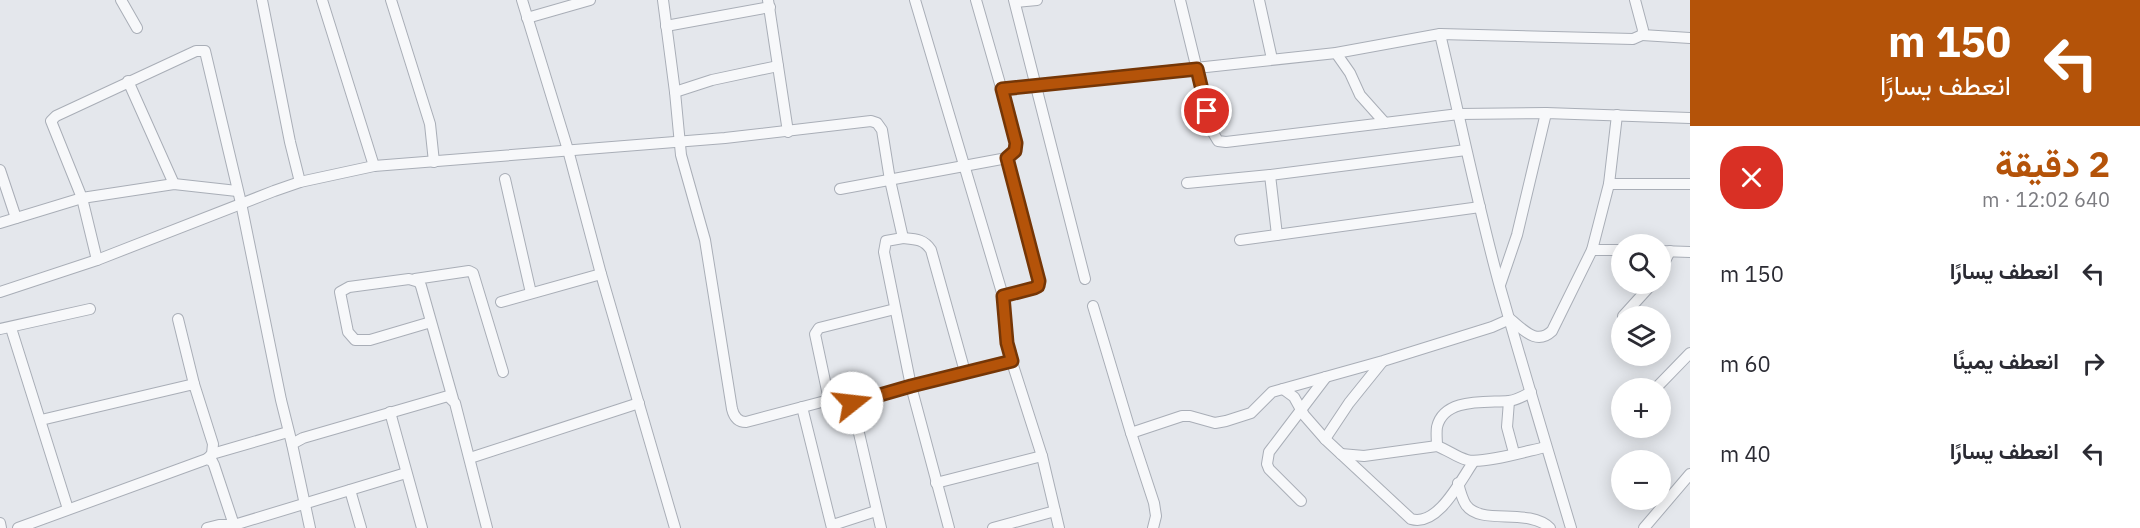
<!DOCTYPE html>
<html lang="ar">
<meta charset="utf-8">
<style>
body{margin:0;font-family:"IBM Plex Sans",Vazirmatn,sans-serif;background:#f2f2f3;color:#2b2b33;direction:rtl;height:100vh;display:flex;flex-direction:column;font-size:22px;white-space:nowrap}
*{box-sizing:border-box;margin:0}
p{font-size:20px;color:#7c7c81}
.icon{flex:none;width:33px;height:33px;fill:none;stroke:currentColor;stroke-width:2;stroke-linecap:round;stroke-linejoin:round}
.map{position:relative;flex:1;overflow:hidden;direction:ltr}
.sheet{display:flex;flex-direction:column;background:#fff;width:450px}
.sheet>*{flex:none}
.guide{background:#b45309;color:#fff;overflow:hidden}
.buttons{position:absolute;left:1611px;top:234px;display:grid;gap:12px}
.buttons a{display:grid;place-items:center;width:60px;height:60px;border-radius:50%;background:#fff;box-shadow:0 3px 15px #0003;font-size:30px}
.pin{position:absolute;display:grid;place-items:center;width:51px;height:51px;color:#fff;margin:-26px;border:3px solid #fff;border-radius:50%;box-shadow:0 2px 6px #0007}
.me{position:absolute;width:66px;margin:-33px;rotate:74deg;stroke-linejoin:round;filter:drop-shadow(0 0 4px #0008)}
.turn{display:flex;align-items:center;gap:21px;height:126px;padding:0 30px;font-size:27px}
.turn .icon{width:78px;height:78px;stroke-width:2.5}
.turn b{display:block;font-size:42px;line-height:51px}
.round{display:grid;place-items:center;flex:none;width:63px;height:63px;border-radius:24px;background:#f2f2f3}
.summary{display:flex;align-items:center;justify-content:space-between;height:102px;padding:0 30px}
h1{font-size:36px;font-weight:700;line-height:45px;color:#b45309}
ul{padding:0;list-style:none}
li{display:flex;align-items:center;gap:18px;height:90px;padding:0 30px}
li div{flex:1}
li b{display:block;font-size:22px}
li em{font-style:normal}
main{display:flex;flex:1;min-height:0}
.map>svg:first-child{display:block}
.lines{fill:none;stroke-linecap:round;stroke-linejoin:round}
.minor-casing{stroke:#a9aeb7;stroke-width:12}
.minor{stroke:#f7f8fa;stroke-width:10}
.route-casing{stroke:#753606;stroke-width:15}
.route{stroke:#b45309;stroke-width:10}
</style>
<main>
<section class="sheet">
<div class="guide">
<div class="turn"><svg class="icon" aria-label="left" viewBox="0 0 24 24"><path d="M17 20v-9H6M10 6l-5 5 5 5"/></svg><div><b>150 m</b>انعطف يسارًا</div></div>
</div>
<div class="summary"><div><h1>2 دقيقة</h1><p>640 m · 12:02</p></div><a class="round" style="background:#d93025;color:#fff"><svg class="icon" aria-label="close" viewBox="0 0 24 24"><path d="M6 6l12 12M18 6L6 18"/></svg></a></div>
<ul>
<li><svg class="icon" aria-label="left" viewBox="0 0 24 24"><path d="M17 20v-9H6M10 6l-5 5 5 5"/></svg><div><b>انعطف يسارًا</b></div><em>150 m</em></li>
<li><svg class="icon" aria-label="right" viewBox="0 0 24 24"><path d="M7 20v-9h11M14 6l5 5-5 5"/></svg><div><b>انعطف يمينًا</b></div><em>60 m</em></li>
<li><svg class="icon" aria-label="left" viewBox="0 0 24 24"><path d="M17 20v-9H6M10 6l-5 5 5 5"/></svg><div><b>انعطف يسارًا</b></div><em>40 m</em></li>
</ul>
</section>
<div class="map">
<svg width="1690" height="528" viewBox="0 0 1690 528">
<rect width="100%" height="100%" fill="#e4e7ec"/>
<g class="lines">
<g class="minor-casing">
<g id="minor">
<path d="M 121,0 L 137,28"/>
<path d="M 262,0 L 290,142 L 300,182"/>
<path d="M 322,0 L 374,166"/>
<path d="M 391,0 L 430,124 L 434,162"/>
<path d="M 522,0 L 568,150 L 601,274 L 675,528"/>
<path d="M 663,0 L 675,92 L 681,155 L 705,240 L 732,409 C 734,417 738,422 746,422 L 829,400 L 852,403 L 911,386 L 1012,361"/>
<path d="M 768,0 L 788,132"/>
<path d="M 915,0 L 1003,296 L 1009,353 L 1042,456 L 1059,528"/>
<path d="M 1014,0 L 1085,279"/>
<path d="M 1180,0 L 1212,131 L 1218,141 L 1226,142 L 1459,114 L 1546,113 L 1690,118"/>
<path d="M 1259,0 L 1272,59"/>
<path d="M 1015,2 L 1037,0"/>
<path d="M 527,18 L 590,0"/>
<path d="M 666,26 L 770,7"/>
<path d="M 1440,34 C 1460,118 1477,203 1500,287 C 1523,368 1547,448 1571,528"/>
<path d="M 1642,35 L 1690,38"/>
<path d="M 1336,53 L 1350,73 L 1360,95 L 1385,123"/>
<path d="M 128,81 L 174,184"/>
<path d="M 1001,89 L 1336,53 L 1440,34 L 1633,39 L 1642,35 L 1643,30 L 1635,0"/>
<path d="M 675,92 L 712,80 L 778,66"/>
<path d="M 0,170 L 16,218"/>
<path d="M 1270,175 L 1277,235"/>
<path d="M 505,179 L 531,293"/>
<path d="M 1187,183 L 1270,175 L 1466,150"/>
<path d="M 1609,184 L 1690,184"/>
<path d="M 840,189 L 1007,158 C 1016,153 1017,146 1015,136 L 976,0"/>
<path d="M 0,223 L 82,198 L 174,184 L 237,191"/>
<path d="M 903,238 C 915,239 924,239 931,250 L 965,372"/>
<path d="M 1240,240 L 1480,207"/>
<path d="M 1592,250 L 1622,250"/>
<path d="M 1660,251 L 1690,252"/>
<path d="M 97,260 L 82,198 L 51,121 L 56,116 L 196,51 L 205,51 L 241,203 L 281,400 L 292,444"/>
<path d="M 1660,271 L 1670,251"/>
<path d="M 415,279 L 469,271 L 473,273 L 503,372"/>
<path d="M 1500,285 L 1517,235 L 1546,113"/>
<path d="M 0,292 L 97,260 L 274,191 L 300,182 L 374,166 L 725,138 L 871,121 L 877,123 L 882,130 L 890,180 L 903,238 L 886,241 L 884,252 L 911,386 L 949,528"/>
<path d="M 1003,296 L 1036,287 L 1039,281 L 1007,158"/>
<path d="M 501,302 L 601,274"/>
<path d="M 1093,306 L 1131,433 L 1154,503 L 1156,516 L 1153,528"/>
<path d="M 1623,316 L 1652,284"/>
<path d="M 178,319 L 194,384"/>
<path d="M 431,322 L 370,340 L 355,340 L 348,332 L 340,292 L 349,287 L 409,279 L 419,282 L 421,286 L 453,399"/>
<path d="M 11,328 L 68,509"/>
<path d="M 0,329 L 90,309"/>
<path d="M 1656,388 L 1690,353"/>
<path d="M 1283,389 L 1294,397 L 1304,415 L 1325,439 L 1411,519 C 1438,527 1460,481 1474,461"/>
<path d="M 829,400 L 815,334 L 819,328 L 895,309"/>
<path d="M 1509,401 L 1507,427 L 1514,453"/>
<path d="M 852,403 L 881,528"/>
<path d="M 802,407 L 832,528 L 836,524 L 876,511"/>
<path d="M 390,412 L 422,528"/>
<path d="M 41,420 L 194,384 L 213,444 L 212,454 L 207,459"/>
<path d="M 1131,433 L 1182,416 L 1190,416 L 1215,423 L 1226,421 L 1251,413 L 1272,392 L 1383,361 L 1492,327 L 1510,319 C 1523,329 1536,346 1552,331 L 1592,250 L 1609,184 L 1617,115"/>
<path d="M 1325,439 L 1349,403 L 1382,362"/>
<path d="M 1437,446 C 1437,440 1436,433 1437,427 C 1444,397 1487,403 1509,401 C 1517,400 1524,396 1531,392"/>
<path d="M 212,454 L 288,432"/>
<path d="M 1341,454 L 1364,456 L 1437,446 C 1448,450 1456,457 1467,460 C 1483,464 1527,451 1546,447"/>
<path d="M 470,458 L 639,403"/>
<path d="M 936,483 L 1042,456"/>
<path d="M 1458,483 C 1460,491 1462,499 1466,505 C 1481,526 1528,507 1550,528"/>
<path d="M 350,490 L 361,528"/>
<path d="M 1301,501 L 1269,469 L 1267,464 L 1269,452 L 1326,377"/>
<path d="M 0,523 L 1,528"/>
<path d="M 18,528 L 207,459 L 212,461 L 214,465 L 235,528"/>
<path d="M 207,528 L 219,525 L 234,525 L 406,473"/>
<path d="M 310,528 L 292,444 L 303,438 L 448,396 L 455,403 L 487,528"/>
<path d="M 993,528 L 1055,511"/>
<path d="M 1644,528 L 1690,474"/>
</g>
</g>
<use href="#minor" class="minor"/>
</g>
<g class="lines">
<g class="route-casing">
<path id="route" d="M 852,403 L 911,386 L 1012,361 L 1007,343 L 1003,296 L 1034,288 L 1038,286 L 1039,281 L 1007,158 L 1015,151 L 1016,143 L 1002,89 L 1197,69 L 1207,111"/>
</g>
<use href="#route" class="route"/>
</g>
</svg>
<div class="buttons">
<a><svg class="icon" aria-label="search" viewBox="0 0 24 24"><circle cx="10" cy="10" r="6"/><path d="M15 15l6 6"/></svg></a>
<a><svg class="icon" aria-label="layers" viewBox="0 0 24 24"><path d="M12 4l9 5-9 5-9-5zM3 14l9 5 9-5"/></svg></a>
<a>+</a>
<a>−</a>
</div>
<div class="pin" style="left:1207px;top:111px;background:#d93025"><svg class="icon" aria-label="arrive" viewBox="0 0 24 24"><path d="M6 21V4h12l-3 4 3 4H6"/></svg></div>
<svg class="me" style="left:852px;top:403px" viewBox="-20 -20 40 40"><circle r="19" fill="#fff"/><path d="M0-13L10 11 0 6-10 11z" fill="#b45309"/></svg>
</div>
</main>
